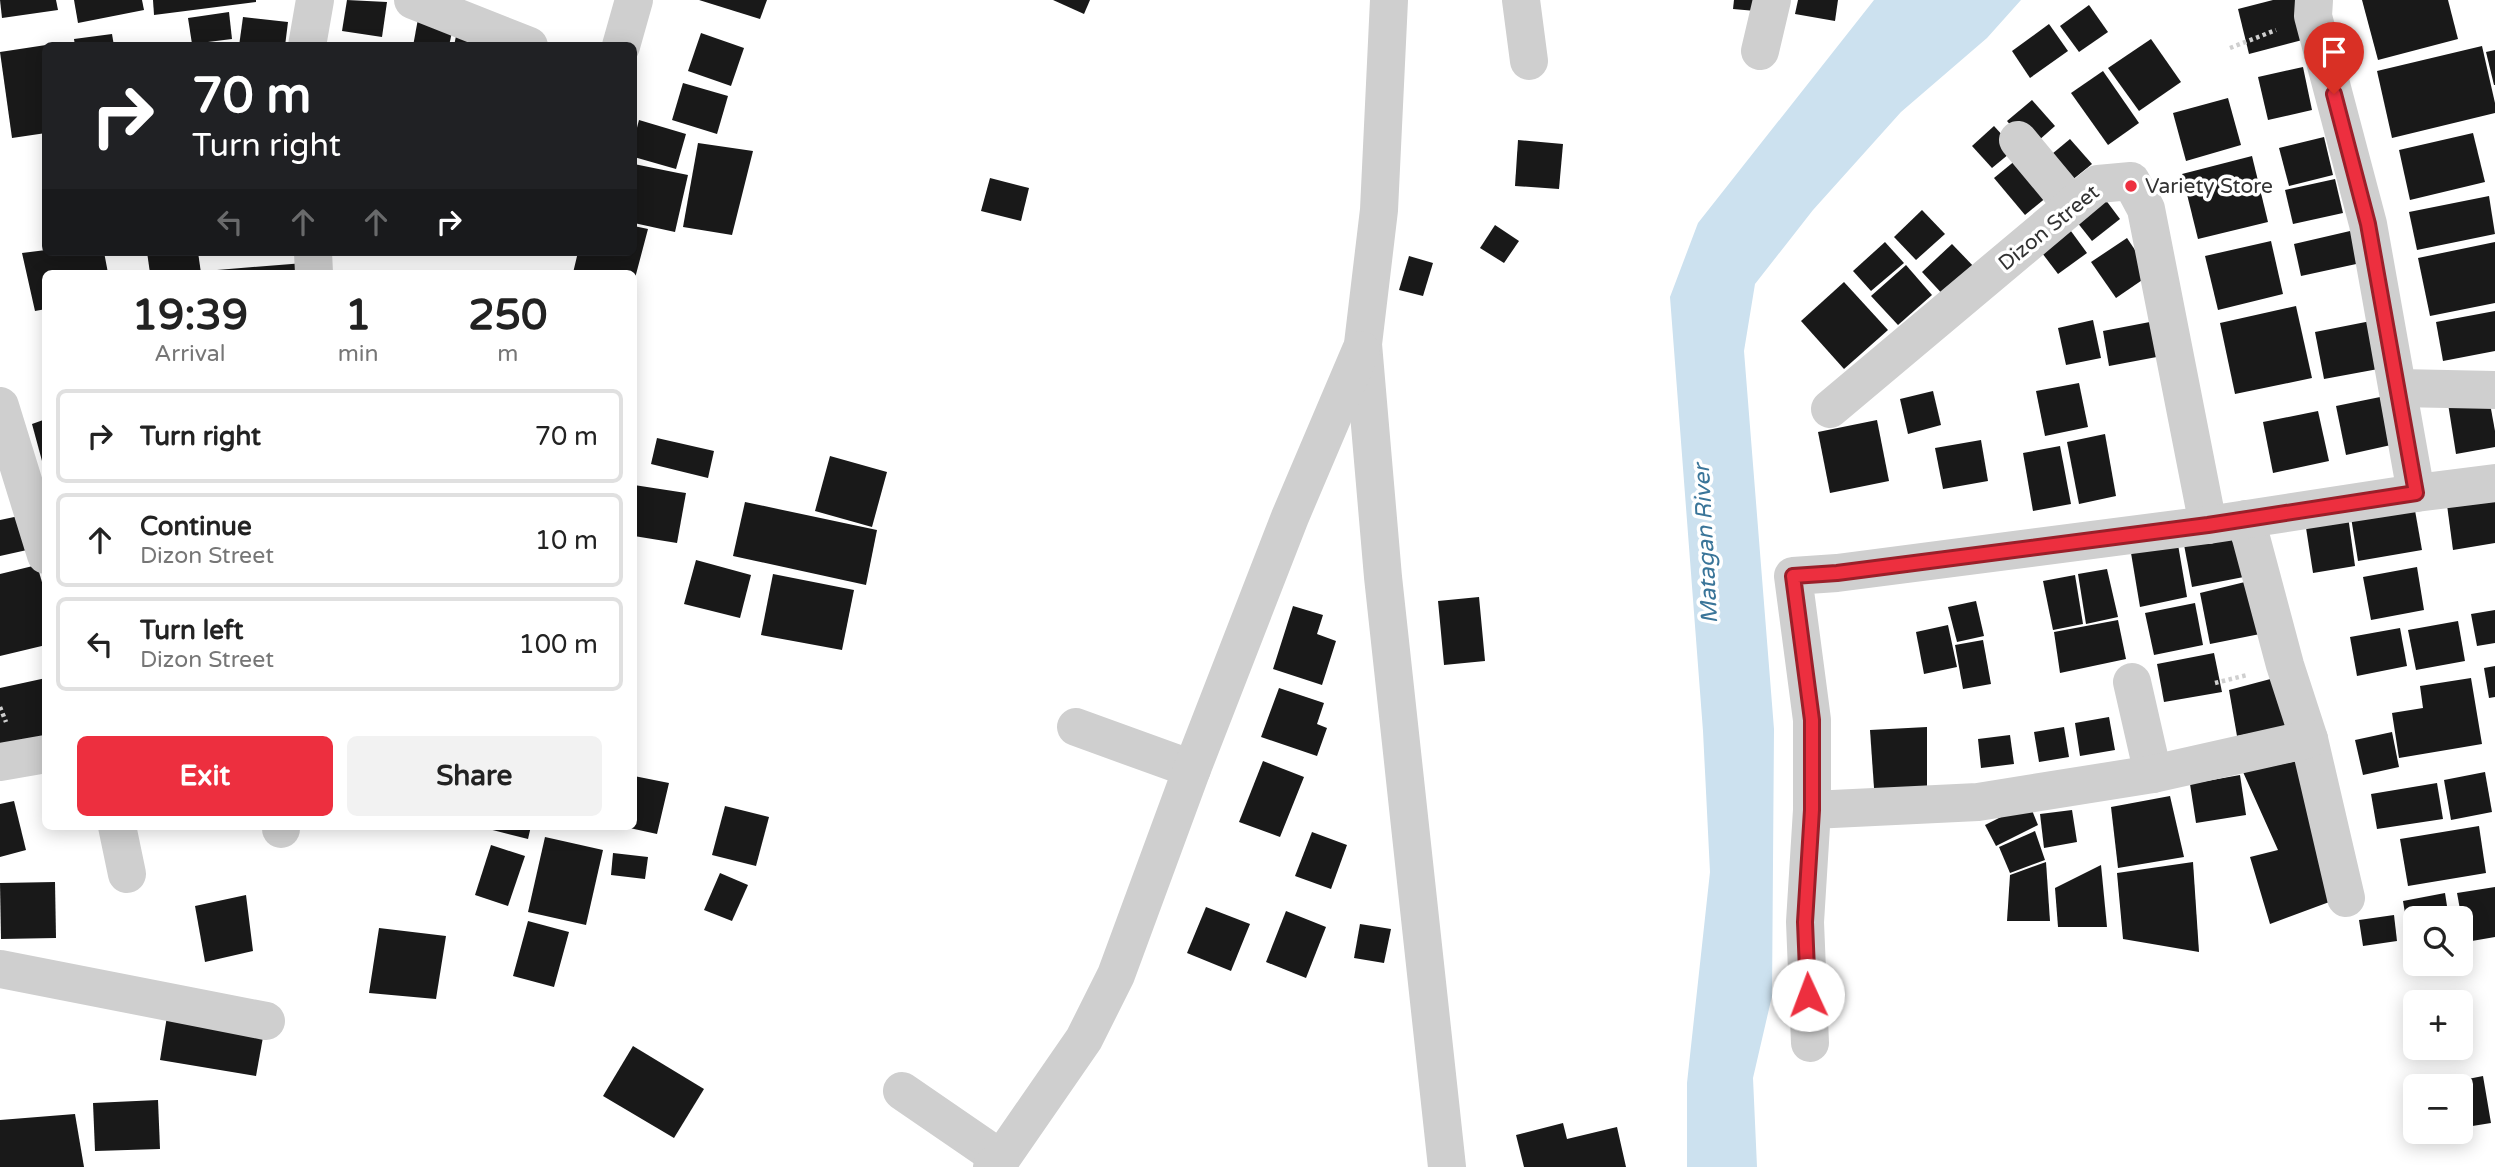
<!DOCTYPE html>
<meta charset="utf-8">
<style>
body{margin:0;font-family:"Varela Round",sans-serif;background:#f2f2f2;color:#222;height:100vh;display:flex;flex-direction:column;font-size:26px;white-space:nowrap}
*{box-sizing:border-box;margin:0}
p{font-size:23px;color:#767676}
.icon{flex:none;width:38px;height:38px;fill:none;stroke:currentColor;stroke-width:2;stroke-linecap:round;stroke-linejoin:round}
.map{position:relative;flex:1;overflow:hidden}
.sheet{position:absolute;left:42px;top:270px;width:595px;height:560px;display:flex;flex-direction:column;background:#fff;border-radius:10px;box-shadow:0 4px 18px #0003}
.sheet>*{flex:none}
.hud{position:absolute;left:42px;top:42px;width:595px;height:214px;border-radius:10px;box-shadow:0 4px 18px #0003;background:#202124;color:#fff;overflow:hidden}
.tools{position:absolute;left:2403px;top:906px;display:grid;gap:14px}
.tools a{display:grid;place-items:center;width:70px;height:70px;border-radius:10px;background:#fff;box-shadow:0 4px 18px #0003;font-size:35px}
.pin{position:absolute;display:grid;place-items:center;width:60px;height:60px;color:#fff;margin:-72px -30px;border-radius:50% 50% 50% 0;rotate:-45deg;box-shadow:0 0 7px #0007}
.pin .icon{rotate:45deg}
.me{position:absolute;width:77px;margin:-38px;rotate:358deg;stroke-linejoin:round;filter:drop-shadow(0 0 5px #0008)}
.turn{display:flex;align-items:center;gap:24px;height:147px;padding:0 35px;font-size:32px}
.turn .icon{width:91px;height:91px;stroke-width:2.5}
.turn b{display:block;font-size:49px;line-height:60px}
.lanes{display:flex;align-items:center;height:66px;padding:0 35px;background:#0003;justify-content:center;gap:35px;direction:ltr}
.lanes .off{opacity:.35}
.eta{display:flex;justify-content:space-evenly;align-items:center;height:119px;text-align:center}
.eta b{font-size:42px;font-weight:800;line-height:49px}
.cta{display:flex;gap:14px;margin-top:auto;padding:14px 35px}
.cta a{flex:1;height:80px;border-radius:10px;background:#ed2f3f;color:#fff;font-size:28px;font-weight:800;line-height:80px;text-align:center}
.cta a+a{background:#f2f2f2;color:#222}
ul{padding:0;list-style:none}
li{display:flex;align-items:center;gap:21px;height:94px;margin:0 14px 10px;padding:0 21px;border:4px solid #e0e0e0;border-radius:10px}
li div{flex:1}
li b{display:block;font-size:26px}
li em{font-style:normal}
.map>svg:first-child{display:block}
.water{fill:#cce1ef}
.building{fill:#191919}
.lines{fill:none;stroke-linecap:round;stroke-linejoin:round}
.path{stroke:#cfcfcf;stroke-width:4.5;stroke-dasharray:3.5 3.5;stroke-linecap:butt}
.minor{stroke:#cfcfcf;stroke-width:38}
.route-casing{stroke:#9a1f29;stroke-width:18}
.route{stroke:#ed2f3f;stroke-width:12}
.poi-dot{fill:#ed2f3f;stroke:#fff;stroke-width:2.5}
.labels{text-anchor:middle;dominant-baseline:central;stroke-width:7;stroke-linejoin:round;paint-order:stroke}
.poi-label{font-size:21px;fill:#323232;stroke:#fff;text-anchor:start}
.street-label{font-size:21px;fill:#323232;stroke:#fff}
.water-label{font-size:23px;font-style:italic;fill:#3a7599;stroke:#fff}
</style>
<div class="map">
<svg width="2495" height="1167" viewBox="0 0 2495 1167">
<rect width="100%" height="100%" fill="#fff"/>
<path class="water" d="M 1874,0 L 2021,0 L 1987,38 L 1901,112 L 1813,210 L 1755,284 L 1744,351 L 1774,729 L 1772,996 L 1753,1078 L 1757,1167 L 1687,1167 L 1687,1083 L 1710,872 L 1703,731 L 1670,297 L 1698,223 Z"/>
<g class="building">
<path d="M 0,0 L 56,0 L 58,10 L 2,18 Z"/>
<path d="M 74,0 L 142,0 L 144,10 L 78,23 Z"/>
<path d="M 153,0 L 256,0 L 256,2 L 154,15 Z"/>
<path d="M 347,0 L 387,2 L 382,37 L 342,31 Z"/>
<path d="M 699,0 L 767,0 L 760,19 Z"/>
<path d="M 1053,0 L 1090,0 L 1084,14 Z"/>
<path d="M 1734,0 L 1769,0 L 1767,12 L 1733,9 Z"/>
<path d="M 1798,0 L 1838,0 L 1835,21 L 1795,14 Z"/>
<path d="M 2273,0 L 2301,0 L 2310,38 L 2249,54 L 2238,9 Z"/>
<path d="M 2362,0 L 2448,0 L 2458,39 L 2378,60 Z"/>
<path d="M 2089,5 L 2108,32 L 2079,52 L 2060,26 Z"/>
<path d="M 229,12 L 232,39 L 192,44 L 188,18 Z"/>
<path d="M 243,17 L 288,22 L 285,46 L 239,46 Z"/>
<path d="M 418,19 L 453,27 L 449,46 L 413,46 Z"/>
<path d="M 2049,24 L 2068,51 L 2030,78 L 2012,51 Z"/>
<path d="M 457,31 L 492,46 L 454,46 Z"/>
<path d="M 701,33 L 744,48 L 731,86 L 688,71 Z"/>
<path d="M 112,34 L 114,46 L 75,46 L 74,39 Z"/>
<path d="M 2151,39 L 2181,82 L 2139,111 L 2108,68 Z"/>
<path d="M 46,45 L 46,133 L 12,138 L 0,52 Z"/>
<path d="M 2482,46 L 2495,103 L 2495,113 L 2392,138 L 2377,71 Z"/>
<path d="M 2495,50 L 2495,85 L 2494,85 L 2486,52 Z"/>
<path d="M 2303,67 L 2312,110 L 2268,120 L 2258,77 Z"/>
<path d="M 2103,71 L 2139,123 L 2108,145 L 2071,93 Z"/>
<path d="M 683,83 L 728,96 L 717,134 L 672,120 Z"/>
<path d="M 2228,98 L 2241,145 L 2186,161 L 2173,113 Z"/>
<path d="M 2032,100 L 2055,126 L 2030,148 L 2007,121 Z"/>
<path d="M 639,120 L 686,134 L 676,169 L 634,157 L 634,139 Z"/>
<path d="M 1994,126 L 2015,149 L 1992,168 L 1972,146 Z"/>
<path d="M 2473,133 L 2485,182 L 2410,200 L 2399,150 Z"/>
<path d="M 2324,137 L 2333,175 L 2289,186 L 2279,148 Z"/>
<path d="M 2070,139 L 2092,164 L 2061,189 L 2040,164 Z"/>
<path d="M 1518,140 L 1563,144 L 1559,189 L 1515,186 Z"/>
<path d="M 698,143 L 753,151 L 732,235 L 683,227 Z"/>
<path d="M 2022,155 L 2053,192 L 2025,215 L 1994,178 Z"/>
<path d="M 2252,156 L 2268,222 L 2198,239 L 2182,174 Z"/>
<path d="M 634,164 L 688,175 L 675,232 L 634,223 Z"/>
<path d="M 990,178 L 1029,188 L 1021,221 L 981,211 Z"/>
<path d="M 2335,179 L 2343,213 L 2293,224 L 2285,190 Z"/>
<path d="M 2102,195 L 2120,219 L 2092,241 L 2073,217 Z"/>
<path d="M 2489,196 L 2495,234 L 2417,250 L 2409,212 Z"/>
<path d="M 1922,210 L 1945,234 L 1916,260 L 1894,237 Z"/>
<path d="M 1495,225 L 1519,241 L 1504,263 L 1480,248 Z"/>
<path d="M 634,226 L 648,229 L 634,282 L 634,273 L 573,273 L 578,252 L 634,252 Z"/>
<path d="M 2068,227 L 2087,253 L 2058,274 L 2039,249 Z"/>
<path d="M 2363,228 L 2370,261 L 2301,276 L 2294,244 Z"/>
<path d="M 2127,238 L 2151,274 L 2116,298 L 2091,262 Z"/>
<path d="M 2271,241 L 2283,294 L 2218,310 L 2205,256 Z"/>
<path d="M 1885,242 L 1904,263 L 1871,291 L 1853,271 Z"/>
<path d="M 2495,242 L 2495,303 L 2430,316 L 2418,258 Z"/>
<path d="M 1952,244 L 1977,270 L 1947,299 L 1922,272 Z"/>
<path d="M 46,250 L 46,252 L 104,252 L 108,273 L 46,273 L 46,309 L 35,311 L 22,253 Z"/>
<path d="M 147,252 L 198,252 L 201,273 L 150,273 Z"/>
<path d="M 1409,256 L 1433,263 L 1423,296 L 1399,290 Z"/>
<path d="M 304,263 L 304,273 L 218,273 L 217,270 Z"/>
<path d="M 1906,265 L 1932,295 L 1898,325 L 1871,296 Z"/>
<path d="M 1844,282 L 1888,330 L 1844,369 L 1801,321 Z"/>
<path d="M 2296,306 L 2312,378 L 2235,394 L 2220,323 Z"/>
<path d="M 2495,311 L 2495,351 L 2443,361 L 2436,322 Z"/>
<path d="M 2381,319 L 2389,367 L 2324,379 L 2315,332 Z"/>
<path d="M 2093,320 L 2101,358 L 2066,365 L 2058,328 Z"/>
<path d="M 2155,321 L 2162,356 L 2109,366 L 2103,331 Z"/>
<path d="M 2079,383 L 2088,427 L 2045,436 L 2036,391 Z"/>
<path d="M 1933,391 L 1941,425 L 1908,434 L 1900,399 Z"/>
<path d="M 2446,391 L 2489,398 L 2495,431 L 2495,447 L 2456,454 Z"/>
<path d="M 2390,395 L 2400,443 L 2346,455 L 2336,406 Z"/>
<path d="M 2318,411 L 2329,461 L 2273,473 L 2263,422 Z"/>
<path d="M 46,419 L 46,472 L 45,472 L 32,424 Z"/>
<path d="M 1877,420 L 1889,481 L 1830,493 L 1818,432 Z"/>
<path d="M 2105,434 L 2116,496 L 2079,504 L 2067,442 Z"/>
<path d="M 657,438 L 714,451 L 708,478 L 651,464 Z"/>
<path d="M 1981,440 L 1988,481 L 1943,489 L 1935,448 Z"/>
<path d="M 2060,446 L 2071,504 L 2033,511 L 2023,453 Z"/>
<path d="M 830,456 L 887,472 L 872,527 L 815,511 Z"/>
<path d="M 634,485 L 686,493 L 677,543 L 634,536 Z"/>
<path d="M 2495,497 L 2495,543 L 2453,550 L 2447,505 Z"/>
<path d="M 2413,499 L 2422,550 L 2358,561 L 2350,511 Z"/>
<path d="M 745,502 L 877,530 L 866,585 L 733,556 Z"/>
<path d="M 2347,509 L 2355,566 L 2313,573 L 2304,515 Z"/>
<path d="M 19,516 L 27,550 L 0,556 L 0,520 Z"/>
<path d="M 2176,533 L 2187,597 L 2140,607 L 2129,541 Z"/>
<path d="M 2182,534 L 2229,534 L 2249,576 L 2192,587 Z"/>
<path d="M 696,560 L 751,575 L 740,618 L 684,604 Z"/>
<path d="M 37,565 L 46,596 L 46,645 L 0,656 L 0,574 Z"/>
<path d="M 2417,567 L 2424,610 L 2371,620 L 2363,577 Z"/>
<path d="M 2107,569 L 2118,617 L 2086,624 L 2078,574 Z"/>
<path d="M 773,574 L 854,590 L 842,650 L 761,635 Z"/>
<path d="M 2075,575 L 2083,624 L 2053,630 L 2043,581 Z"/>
<path d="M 2253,580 L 2265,633 L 2210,644 L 2200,593 Z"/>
<path d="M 1479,597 L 1485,661 L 1444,665 L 1438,601 Z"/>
<path d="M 1976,601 L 1984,636 L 1957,642 L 1948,607 Z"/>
<path d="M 2195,603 L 2203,645 L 2154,655 L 2145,613 Z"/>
<path d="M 1293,606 L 1323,615 L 1317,634 L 1336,641 L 1322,685 L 1273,669 Z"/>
<path d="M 2495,610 L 2495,643 L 2477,646 L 2471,614 Z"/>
<path d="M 2118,620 L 2126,659 L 2060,673 L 2054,632 Z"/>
<path d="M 2458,621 L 2465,661 L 2416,670 L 2408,630 Z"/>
<path d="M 1948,625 L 1957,667 L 1924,674 L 1916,632 Z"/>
<path d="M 2400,628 L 2407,666 L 2357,676 L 2350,637 Z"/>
<path d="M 1983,640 L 1991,684 L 1963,689 L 1955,645 Z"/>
<path d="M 2214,653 L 2222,692 L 2164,702 L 2157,664 Z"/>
<path d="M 2495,666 L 2495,697 L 2489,698 L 2484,668 Z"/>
<path d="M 2278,677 L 2296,725 L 2237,736 L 2229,690 Z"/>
<path d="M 46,678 L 46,737 L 0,747 L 0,688 Z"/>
<path d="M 2471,678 L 2482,744 L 2399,758 L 2392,713 L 2423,708 L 2420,686 Z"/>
<path d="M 1279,688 L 1324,703 L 1317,724 L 1327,728 L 1317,756 L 1261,737 Z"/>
<path d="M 2109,717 L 2115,750 L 2080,756 L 2075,723 Z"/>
<path d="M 1927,727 L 1927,790 L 1874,788 L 1870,730 Z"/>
<path d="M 2064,727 L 2069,757 L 2039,762 L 2034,732 Z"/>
<path d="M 2392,732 L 2399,767 L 2363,775 L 2355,740 Z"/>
<path d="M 2010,735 L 2014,764 L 1981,768 L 1978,739 Z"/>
<path d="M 2302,760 L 2332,901 L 2270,924 L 2250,857 L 2278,850 L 2243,772 Z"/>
<path d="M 1263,761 L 1304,777 L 1280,837 L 1239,822 Z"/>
<path d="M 2485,772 L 2492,812 L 2451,820 L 2444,780 Z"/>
<path d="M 2240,775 L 2246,815 L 2196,823 L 2190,784 Z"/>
<path d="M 634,776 L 669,783 L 657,834 L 625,827 L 634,826 Z"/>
<path d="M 2437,783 L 2443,819 L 2377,829 L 2371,794 Z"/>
<path d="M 2170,796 L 2184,857 L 2118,868 L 2111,807 Z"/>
<path d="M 14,801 L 26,850 L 0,857 L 0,804 Z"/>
<path d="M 2029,803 L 2038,825 L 1996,846 L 1985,825 Z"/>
<path d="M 725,806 L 769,817 L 756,866 L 712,855 Z"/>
<path d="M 2072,810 L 2077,842 L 2044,848 L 2040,814 Z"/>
<path d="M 477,826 L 531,826 L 528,839 Z"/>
<path d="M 2479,826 L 2486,873 L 2408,886 L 2400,839 Z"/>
<path d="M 2035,831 L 2045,860 L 2010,873 L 1999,847 Z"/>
<path d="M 1312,832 L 1347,845 L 1331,889 L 1295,876 Z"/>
<path d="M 545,837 L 603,850 L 586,925 L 528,912 Z"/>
<path d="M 491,845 L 525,856 L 508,906 L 475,895 Z"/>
<path d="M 613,853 L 648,857 L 645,879 L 611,875 Z"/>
<path d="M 2046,862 L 2050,921 L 2007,921 L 2010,875 Z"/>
<path d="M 2193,862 L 2199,952 L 2123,939 L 2117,873 Z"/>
<path d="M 2101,865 L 2107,927 L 2058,927 L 2055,888 Z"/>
<path d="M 720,873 L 748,885 L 732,921 L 704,910 Z"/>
<path d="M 55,882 L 56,938 L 1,939 L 0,883 Z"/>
<path d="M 2495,887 L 2495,937 L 2466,942 L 2457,893 Z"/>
<path d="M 2445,893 L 2449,919 L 2415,919 L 2415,949 L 2411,950 L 2403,901 Z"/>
<path d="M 246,895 L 253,951 L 205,962 L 195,906 Z"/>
<path d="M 1206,907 L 1250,924 L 1231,971 L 1187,953 Z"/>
<path d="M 1286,911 L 1326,927 L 1306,978 L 1266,962 Z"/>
<path d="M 2394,915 L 2397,941 L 2363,946 L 2359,920 Z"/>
<path d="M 528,921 L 569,932 L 554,987 L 513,976 Z"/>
<path d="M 1360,924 L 1391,929 L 1384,963 L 1354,958 Z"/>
<path d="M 379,928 L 446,936 L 436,999 L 369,993 Z"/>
<path d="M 168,1010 L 265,1026 L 256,1076 L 160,1060 Z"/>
<path d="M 633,1046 L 704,1089 L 674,1138 L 603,1096 Z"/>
<path d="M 2483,1076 L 2491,1123 L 2460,1128 L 2460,1087 L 2443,1087 L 2443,1084 Z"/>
<path d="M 158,1100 L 160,1149 L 95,1151 L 93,1103 Z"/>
<path d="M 75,1114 L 84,1167 L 0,1167 L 0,1120 Z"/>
<path d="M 1563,1123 L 1567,1139 L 1617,1127 L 1626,1167 L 1524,1167 L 1516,1135 Z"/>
</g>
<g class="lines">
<g class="path">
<path d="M 2230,48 L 2276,30"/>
<path d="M 2215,683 L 2247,675"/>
<path d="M 0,707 L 6,722"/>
</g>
<g class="minor">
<path d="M 413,0 L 529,46"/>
<path d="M 1389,0 L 1379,210 L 1363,344 L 1383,577 L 1447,1167"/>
<path d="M 1521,0 L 1529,61"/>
<path d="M 2314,0 L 2313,16 L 2368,224 L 2416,493"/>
<path d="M 307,46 L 315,0"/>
<path d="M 621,46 L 634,0"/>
<path d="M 1760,51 L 1772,0"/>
<path d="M 2018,140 L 2072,205"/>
<path d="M 313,252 L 314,273"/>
<path d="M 2399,388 L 2495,390"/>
<path d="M 0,406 L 46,555"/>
<path d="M 1830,409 L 2098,184 L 2131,181 L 2146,209 L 2208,525"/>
<path d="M 2246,519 L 2285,665 L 2309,739 L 2346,898"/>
<path d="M 2132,682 L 2153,774"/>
<path d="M 1076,727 L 1192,769"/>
<path d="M 0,762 L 46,754"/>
<path d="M 1812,810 L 1812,720 L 1793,576 L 1837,573 L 2208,525 L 2416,493 L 2495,483"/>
<path d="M 117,826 L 127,874"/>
<path d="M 281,829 L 281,826"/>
<path d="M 0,969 L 266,1021"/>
<path d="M 1810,1043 L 1805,922 L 1812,810 L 1978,802 L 2153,774 L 2309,739"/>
<path d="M 902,1091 L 1001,1159"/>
<path d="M 992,1167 L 1001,1159 L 1084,1039 L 1116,975 L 1192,769 L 1290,517 L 1361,350"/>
</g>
</g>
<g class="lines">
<g class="route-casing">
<path id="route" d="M 1808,995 L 1805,922 L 1812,810 L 1812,720 L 1793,576 L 1837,573 L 2208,525 L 2416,493 L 2368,224 L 2334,94"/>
</g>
<use href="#route" class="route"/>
</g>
<circle class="poi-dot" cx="2131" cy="186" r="7"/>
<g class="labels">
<g class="poi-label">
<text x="2145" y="186">Variety Store</text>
</g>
<g class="street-label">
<text transform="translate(2049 228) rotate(-39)">Dizon Street</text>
</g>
<g class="water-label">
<text transform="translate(1706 544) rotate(-93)">Matagan River</text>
</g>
</g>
</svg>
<div class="tools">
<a><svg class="icon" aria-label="search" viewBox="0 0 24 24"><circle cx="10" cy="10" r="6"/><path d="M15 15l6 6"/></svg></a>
<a>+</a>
<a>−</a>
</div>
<div class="pin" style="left:2334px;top:94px;background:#d93025"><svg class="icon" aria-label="arrive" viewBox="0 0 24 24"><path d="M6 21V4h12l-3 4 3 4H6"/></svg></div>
<svg class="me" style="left:1808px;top:995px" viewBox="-20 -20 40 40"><circle r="19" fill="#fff"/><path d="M0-13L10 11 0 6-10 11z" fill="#ed2f3f"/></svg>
<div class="hud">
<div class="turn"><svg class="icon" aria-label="right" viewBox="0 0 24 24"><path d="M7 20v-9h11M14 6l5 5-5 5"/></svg><div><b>70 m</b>Turn right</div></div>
<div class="lanes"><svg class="icon off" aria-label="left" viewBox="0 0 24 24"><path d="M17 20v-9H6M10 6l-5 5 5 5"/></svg><svg class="icon off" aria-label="ahead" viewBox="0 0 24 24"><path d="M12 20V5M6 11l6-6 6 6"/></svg><svg class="icon off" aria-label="ahead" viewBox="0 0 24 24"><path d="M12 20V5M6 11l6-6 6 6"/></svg><svg class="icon" aria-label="right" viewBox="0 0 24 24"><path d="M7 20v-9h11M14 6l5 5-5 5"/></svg></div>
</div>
<section class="sheet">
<div class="eta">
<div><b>19:39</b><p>Arrival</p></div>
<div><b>1</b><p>min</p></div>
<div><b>250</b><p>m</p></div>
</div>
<ul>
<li><svg class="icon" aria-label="right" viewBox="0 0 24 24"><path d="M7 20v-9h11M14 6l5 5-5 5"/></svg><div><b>Turn right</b></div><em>70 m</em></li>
<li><svg class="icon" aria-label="ahead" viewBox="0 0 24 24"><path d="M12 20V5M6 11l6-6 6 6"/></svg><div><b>Continue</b><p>Dizon Street</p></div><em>10 m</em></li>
<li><svg class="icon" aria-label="left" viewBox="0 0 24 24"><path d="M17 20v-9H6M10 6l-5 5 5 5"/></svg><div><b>Turn left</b><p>Dizon Street</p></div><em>100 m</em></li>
</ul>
<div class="cta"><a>Exit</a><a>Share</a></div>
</section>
</div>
